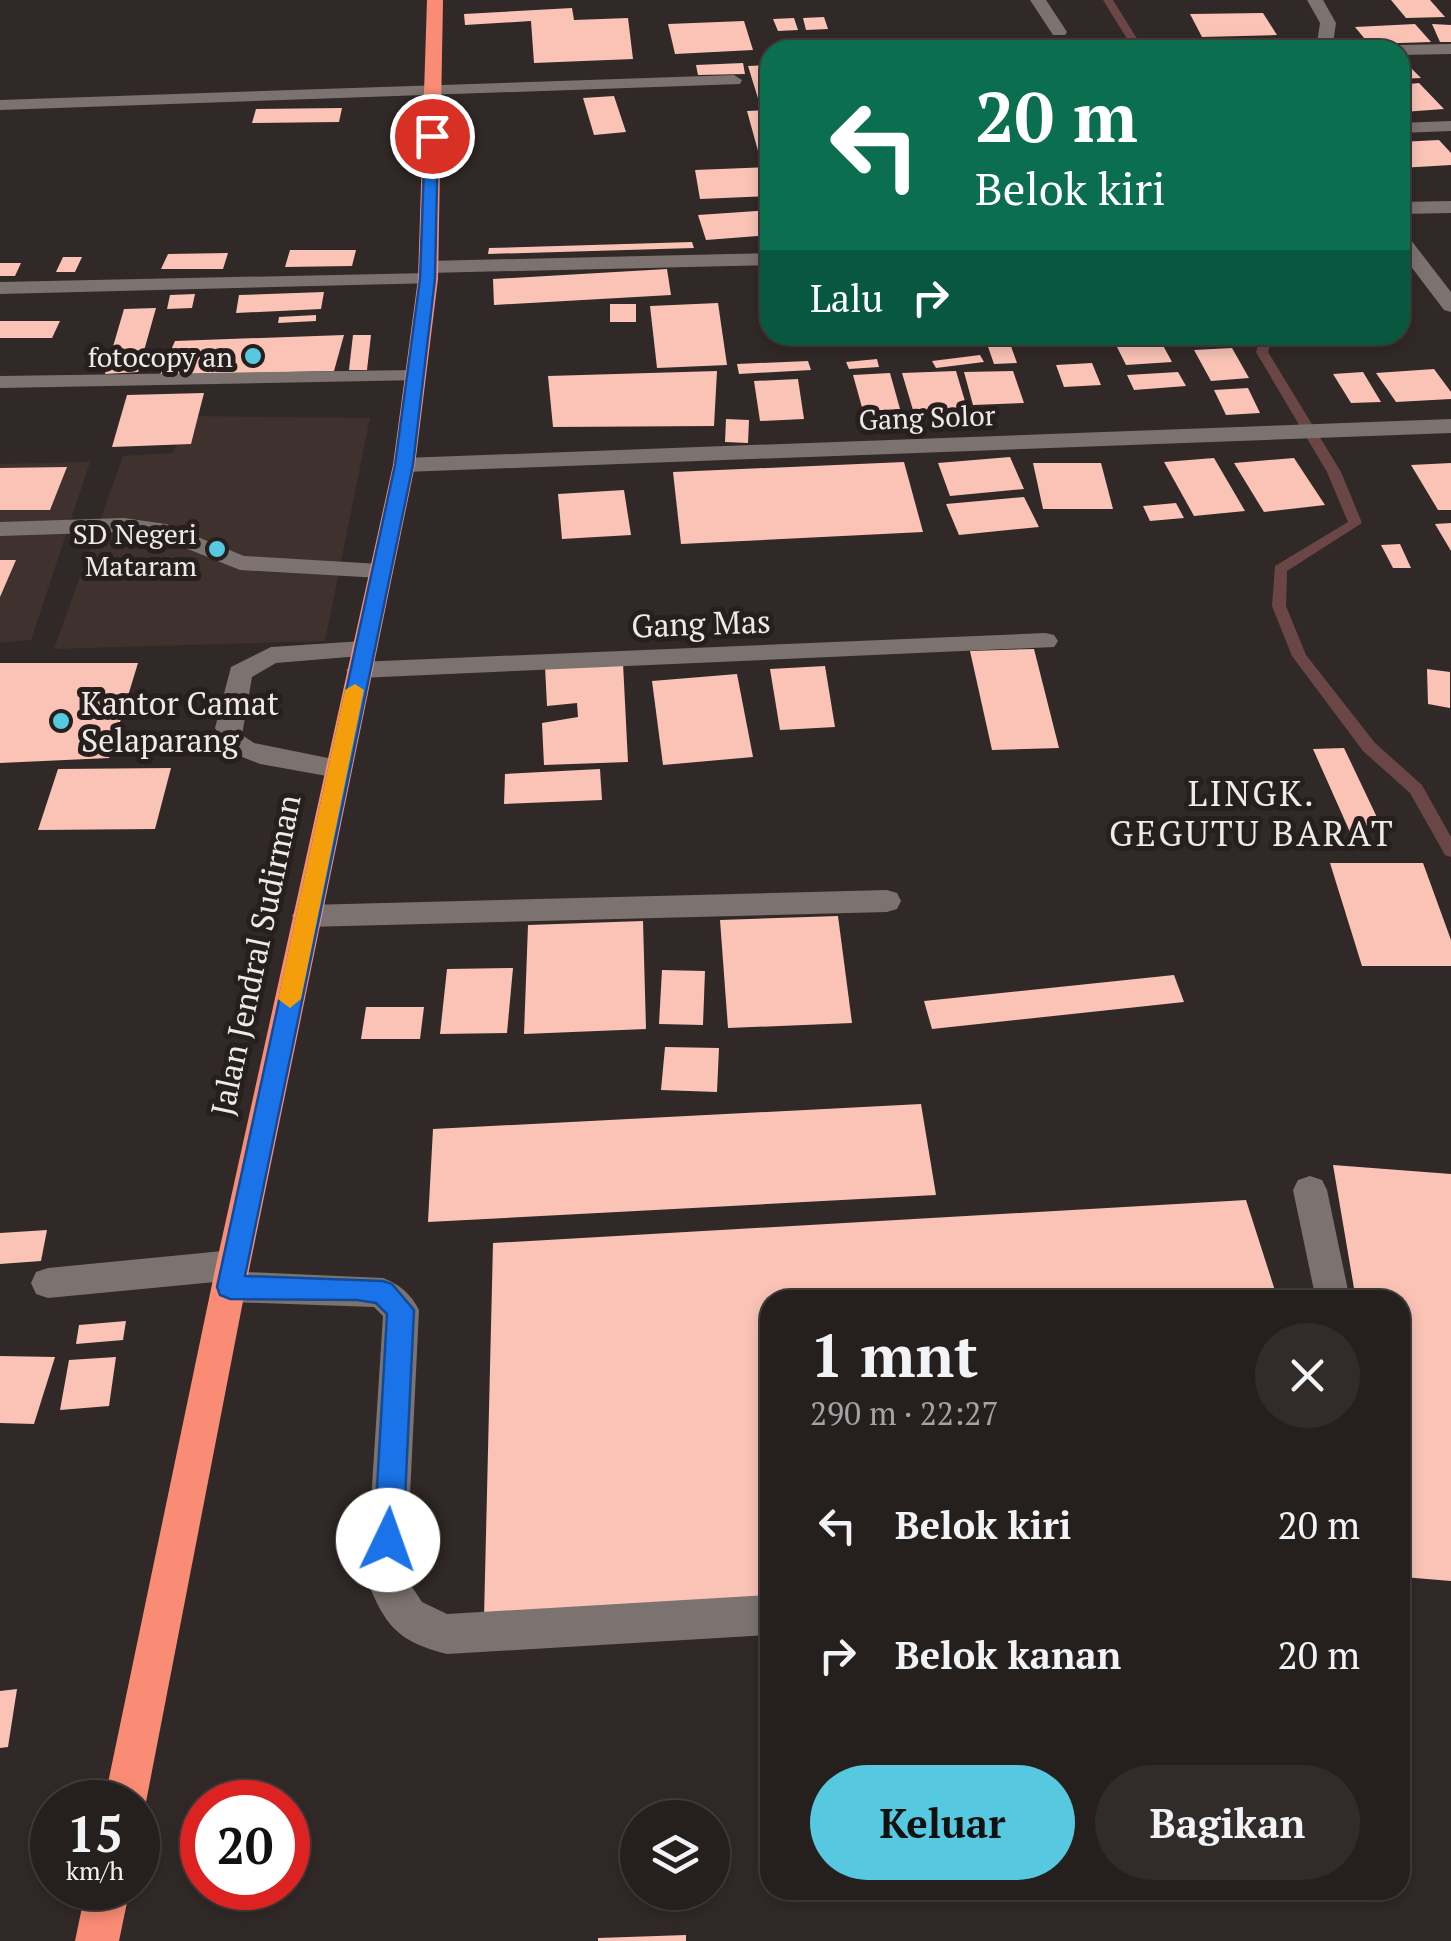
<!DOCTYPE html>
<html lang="id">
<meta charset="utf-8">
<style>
body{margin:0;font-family:"PT Serif",serif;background:#312c2a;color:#f1f3f6;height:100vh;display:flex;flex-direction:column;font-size:38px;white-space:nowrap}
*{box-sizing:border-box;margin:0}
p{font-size:32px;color:#a3a2a4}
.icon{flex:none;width:55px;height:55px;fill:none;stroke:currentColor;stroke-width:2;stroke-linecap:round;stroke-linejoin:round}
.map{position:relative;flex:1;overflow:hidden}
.details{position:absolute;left:760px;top:1290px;width:650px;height:610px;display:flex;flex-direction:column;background:#251f1d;border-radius:30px;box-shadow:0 5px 15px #0003,0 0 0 2px #423d3b}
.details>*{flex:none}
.hud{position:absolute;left:760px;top:40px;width:650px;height:305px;border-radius:30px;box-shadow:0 5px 15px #0003,0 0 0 2px #423d3b;background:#0b6e4f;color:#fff;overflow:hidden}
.tools{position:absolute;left:620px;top:1800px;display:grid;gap:20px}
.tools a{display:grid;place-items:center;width:110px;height:110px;border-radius:50%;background:#251f1d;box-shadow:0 5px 15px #0003,0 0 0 2px #423d3b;font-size:50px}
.speed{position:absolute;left:30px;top:1780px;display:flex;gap:20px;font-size:50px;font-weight:700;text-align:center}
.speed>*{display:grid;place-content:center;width:130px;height:130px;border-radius:50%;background:#251f1d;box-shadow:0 5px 15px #0003,0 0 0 2px #423d3b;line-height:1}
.speed small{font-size:25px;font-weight:400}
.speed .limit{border:15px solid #d22;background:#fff;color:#111}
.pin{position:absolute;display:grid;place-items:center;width:85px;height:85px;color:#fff;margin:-42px;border:5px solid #fff;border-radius:50%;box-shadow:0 2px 10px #0007}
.me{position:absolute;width:110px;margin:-55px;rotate:3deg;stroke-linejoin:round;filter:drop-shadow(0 0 8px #0008)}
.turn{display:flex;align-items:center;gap:35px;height:210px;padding:0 50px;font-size:45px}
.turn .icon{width:130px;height:130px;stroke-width:2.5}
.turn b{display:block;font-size:70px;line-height:85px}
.then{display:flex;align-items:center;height:95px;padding:0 50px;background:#0003;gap:20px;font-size:38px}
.round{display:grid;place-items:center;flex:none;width:105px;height:105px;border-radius:52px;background:#312c2a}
.head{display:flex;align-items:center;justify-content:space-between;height:170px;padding:0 50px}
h1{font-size:60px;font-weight:700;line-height:75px}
.action{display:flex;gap:20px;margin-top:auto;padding:20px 50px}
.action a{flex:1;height:115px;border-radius:60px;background:#56c9e0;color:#111;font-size:40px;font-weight:700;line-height:115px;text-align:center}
.action a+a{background:#312c2a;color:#f1f3f6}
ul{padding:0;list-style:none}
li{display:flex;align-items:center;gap:30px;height:130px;padding:0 50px}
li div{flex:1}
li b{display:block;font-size:38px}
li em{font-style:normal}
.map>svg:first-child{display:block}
.built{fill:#3f312d}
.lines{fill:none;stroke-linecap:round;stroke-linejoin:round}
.stream{fill:#6b4646;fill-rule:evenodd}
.building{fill:#fac3b6}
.lane{fill:#7c7371;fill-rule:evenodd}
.street{fill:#7c7371;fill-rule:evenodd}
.highway{fill:#fa8c75;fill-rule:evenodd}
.route{fill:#1a73e8;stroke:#114b97;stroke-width:2.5}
.slow{fill:#f59e0b}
.poi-dot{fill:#56c9e0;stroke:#271f1e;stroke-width:4}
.labels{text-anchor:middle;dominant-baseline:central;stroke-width:10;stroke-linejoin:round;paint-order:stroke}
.far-poi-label{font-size:28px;fill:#efeae9;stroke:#271f1e;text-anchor:end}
.far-street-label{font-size:28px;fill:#efeae9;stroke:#271f1e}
.street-label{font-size:32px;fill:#efeae9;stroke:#271f1e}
.poi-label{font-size:32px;fill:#efeae9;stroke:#271f1e;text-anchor:start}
.neighbourhood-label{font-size:35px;letter-spacing:2.5px;fill:#efeae9;stroke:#271f1e}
</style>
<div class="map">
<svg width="1451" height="1941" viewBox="0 0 1451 1941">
<rect width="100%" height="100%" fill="#312927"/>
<g class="built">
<path d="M 190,416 L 370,418 L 325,641 L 54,649 L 123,456 L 173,453 Z"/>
<path d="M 90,462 L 31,640 L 0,643 L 0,464 Z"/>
</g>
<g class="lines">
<g class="stream">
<path d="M 1103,0 L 1113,0 L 1144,50 L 1134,50 Z"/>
<path d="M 1261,335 L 1273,335 L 1268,352 L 1341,472 L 1362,523 L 1287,571 L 1286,606 L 1306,655 L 1375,743 L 1422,785 L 1451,837 L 1451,857 L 1445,855 L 1410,793 L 1363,751 L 1292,656 L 1272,606 L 1275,566 L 1348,522 L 1327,472 L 1256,352 Z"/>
</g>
</g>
<g class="building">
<path d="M 1391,0 L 1430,0 L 1445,17 L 1406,18 Z"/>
<path d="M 572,8 L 574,20 L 628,18 L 633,59 L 534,63 L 531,21 L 465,25 L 464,14 Z"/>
<path d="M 1263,13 L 1277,35 L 1202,37 L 1190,14 Z"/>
<path d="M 824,17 L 828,29 L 806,30 L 803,18 Z"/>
<path d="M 794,18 L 798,30 L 778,31 L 773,19 Z"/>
<path d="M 744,21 L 753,50 L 675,54 L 668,24 Z"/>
<path d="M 1415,24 L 1431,42 L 1369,44 L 1355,27 Z"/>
<path d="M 1432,24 L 1451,25 L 1451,42 L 1440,42 Z"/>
<path d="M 782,39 L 806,43 L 800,50 L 774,49 Z"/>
<path d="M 1400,57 L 1421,78 L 1400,79 Z"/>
<path d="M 743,63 L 745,74 L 698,75 L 696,65 Z"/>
<path d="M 770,65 L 770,108 L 761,108 L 748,66 Z"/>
<path d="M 1419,83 L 1444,109 L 1403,112 L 1400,85 Z"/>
<path d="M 614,96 L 626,132 L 594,135 L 583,98 Z"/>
<path d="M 342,108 L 339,122 L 252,123 L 256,109 Z"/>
<path d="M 770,110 L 770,157 L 760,158 L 747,111 Z"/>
<path d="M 1439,140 L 1451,153 L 1451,165 L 1400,168 L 1400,142 Z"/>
<path d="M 767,167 L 770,196 L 700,199 L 695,170 Z"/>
<path d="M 770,210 L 770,235 L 706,240 L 698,215 Z"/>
<path d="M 692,242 L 694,248 L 488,254 L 489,248 Z"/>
<path d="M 290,250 L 356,250 L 352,266 L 285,267 Z"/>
<path d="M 228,253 L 223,269 L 161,269 L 168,254 Z"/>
<path d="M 63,257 L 82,257 L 75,272 L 56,272 Z"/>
<path d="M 0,263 L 21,263 L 15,276 L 0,276 Z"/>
<path d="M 667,269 L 671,295 L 494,305 L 493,279 Z"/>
<path d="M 324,292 L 321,309 L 236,313 L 239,295 Z"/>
<path d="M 195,294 L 192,308 L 167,309 L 170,295 Z"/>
<path d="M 718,303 L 727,365 L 657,368 L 650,306 Z"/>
<rect x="610" y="304" width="26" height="18"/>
<path d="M 156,308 L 138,372 L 105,374 L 124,309 Z"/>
<path d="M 316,315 L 316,321 L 278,323 L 279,317 Z"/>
<path d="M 0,321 L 60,321 L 52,338 L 0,338 Z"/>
<path d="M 344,335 L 334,371 L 160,375 L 175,341 Z"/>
<path d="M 353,335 L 371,335 L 367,370 L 349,370 Z"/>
<path d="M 984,335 L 1007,335 L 1017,363 L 994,364 Z"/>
<path d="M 1159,338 L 1172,362 L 1126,365 L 1114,341 Z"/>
<path d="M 1232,348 L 1249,378 L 1211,381 L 1194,350 Z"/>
<path d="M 980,355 L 984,362 L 936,368 L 932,361 Z"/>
<path d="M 877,359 L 879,367 L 849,369 L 846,362 Z"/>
<path d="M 808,361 L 811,370 L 739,374 L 737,364 Z"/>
<path d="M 1092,363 L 1101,385 L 1064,387 L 1056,365 Z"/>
<path d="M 1434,369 L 1451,392 L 1451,399 L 1396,402 L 1376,373 Z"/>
<path d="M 717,371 L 714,426 L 553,427 L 548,376 Z"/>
<path d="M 956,371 L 967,408 L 913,410 L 902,373 Z"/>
<path d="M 1013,371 L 1024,403 L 973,405 L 964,372 Z"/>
<path d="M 1178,372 L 1186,386 L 1134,390 L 1127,375 Z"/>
<path d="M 1363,372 L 1381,402 L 1351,403 L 1333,374 Z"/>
<path d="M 890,373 L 900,409 L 863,411 L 853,375 Z"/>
<path d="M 798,379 L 804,419 L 760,421 L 754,381 Z"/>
<path d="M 1248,388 L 1260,413 L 1226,415 L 1214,390 Z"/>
<path d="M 204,393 L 191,444 L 112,447 L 127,395 Z"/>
<path d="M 726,419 L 749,420 L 748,443 L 725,442 Z"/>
<path d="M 1010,457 L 1024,489 L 950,496 L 938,463 Z"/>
<path d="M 1214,458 L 1245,511 L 1194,516 L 1164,462 Z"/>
<path d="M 1294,458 L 1325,505 L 1264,512 L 1234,463 Z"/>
<path d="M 904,462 L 923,532 L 681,544 L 673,472 Z"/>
<path d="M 1033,463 L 1101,463 L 1113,509 L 1043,509 Z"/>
<path d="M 1451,463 L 1451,510 L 1438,510 L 1411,465 Z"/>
<path d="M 67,467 L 50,510 L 0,510 L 0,468 Z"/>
<path d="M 624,490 L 631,535 L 562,539 L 558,494 Z"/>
<path d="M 1024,497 L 1039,527 L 959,535 L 946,504 Z"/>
<path d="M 1176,503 L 1184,518 L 1150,521 L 1143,506 Z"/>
<path d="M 1451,523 L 1451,551 L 1435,524 Z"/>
<path d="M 1400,544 L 1411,568 L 1393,568 L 1381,545 Z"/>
<path d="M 0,560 L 16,560 L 0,597 Z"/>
<path d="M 1034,649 L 1059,748 L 992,750 L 970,651 Z"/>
<path d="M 0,663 L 138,663 L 109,758 L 0,763 Z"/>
<path d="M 623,663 L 628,762 L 544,765 L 542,723 L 578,717 L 577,703 L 547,706 L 545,666 Z"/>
<path d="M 825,666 L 835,727 L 780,730 L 770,669 Z"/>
<path d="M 1427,669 L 1450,672 L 1450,708 L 1428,704 Z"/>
<path d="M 737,674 L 753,757 L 663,765 L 652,681 Z"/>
<path d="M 1344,748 L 1383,830 L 1350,832 L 1313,749 Z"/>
<path d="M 171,768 L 155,829 L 38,830 L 58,769 Z"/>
<path d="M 600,769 L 602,800 L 504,804 L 505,774 Z"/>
<path d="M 1330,863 L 1423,863 L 1451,940 L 1451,966 L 1362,966 Z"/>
<path d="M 838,916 L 852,1023 L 728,1028 L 720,920 Z"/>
<path d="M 643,921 L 646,1029 L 524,1034 L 528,925 Z"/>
<path d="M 513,968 L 507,1033 L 440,1034 L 447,969 Z"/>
<path d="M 662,970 L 705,971 L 703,1025 L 659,1024 Z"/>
<path d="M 1174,975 L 1184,1002 L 932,1029 L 924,1001 Z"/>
<path d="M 366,1007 L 424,1007 L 420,1039 L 361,1039 Z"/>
<path d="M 665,1047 L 719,1048 L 717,1092 L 661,1090 Z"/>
<path d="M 921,1104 L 936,1195 L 428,1222 L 433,1129 Z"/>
<path d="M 1333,1165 L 1451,1174 L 1451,1581 L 1403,1577 L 1400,1300 L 1356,1300 Z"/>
<path d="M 1246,1200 L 1278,1300 L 770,1300 L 770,1599 L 484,1618 L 493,1243 Z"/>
<path d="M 47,1230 L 41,1261 L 0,1264 L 0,1233 Z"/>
<path d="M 126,1321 L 123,1340 L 76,1344 L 79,1325 Z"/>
<path d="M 0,1356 L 55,1357 L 34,1424 L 0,1423 Z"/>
<path d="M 116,1357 L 109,1406 L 60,1410 L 69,1360 Z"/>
<path d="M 17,1689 L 8,1747 L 0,1748 L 0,1691 Z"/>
<path d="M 686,1935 L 686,1941 L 598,1941 L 598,1938 Z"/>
</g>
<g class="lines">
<g class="lane">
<path d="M 734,75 L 742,80 L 740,84 L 0,110 L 0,100 Z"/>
<path d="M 770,253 L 770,265 L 428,273 L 418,267 L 428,261 Z"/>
<path d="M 428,273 L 438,279 L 435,283 L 0,294 L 0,282 Z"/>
<path d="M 124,518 L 166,524 L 244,556 L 380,564 L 392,571 L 380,578 L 240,570 L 153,535 L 124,532 L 0,536 L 0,522 Z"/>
<path d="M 363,641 L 376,649 L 372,655 L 276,663 L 252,677 L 242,735 L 254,743 L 348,762 L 352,769 L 348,776 L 338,778 L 260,764 L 225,750 L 215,728 L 231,667 L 271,647 Z"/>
<path d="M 1310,1176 L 1322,1180 L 1327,1190 L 1350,1300 L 1316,1300 L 1293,1190 L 1298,1180 Z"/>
<path d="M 233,1250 L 245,1254 L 250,1265 L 247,1272 L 383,1278 C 399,1284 411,1294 419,1310 L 406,1578 L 422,1602 L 447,1614 L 770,1595 L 770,1635 L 447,1654 C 396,1641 385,1625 366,1578 L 383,1316 L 374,1307 L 230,1302 L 218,1298 L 213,1287 L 215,1282 L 48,1298 L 36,1294 L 31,1283 L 36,1272 L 48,1268 Z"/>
</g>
<g class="street">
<path d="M 1030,0 L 1046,0 L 1067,32 L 1065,35 L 1053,35 Z"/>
<path d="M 1307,0 L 1323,0 L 1336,23 L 1332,50 L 1316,50 L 1320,23 Z"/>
<path d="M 1451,44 L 1451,54 L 1400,55 L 1400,50 L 1392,50 L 1400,45 Z"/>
<path d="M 1451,121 L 1451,131 L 1400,133 L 1400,123 Z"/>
<path d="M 1451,201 L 1451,213 L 1400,214 L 1400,202 Z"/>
<path d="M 1400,233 L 1407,235 L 1451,292 L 1451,312 L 1444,310 L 1400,252 Z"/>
<path d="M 415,370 L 422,372 L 426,376 L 422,380 L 0,388 L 0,376 Z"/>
<path d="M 1451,419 L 1451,433 L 404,472 L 393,465 L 404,458 Z"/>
<path d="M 1045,633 L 1054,635 L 1058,641 L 1054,647 L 359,678 L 346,670 L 359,662 Z"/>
<path d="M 887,890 L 897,893 L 901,901 L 897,909 L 887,912 L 307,927 L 297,924 L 292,916 L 297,908 L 307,905 Z"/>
</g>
<g class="highway">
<path d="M 427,0 L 443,0 L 438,279 L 415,465 L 250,1265 L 146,1802 L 138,1818 L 138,1802 L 104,1802 L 216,1265 L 393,465 L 418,279 Z"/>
<path d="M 86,1888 L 130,1888 L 119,1941 L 75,1941 Z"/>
</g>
</g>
<path class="route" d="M 432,132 L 438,136 L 435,279 L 413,465 L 245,1276 L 383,1281 L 392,1284 L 414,1310 L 403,1540 L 399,1550 L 388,1554 L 378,1550 L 374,1540 L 387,1314 L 376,1303 L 357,1300 L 230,1299 L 220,1295 L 217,1287 L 395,465 L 420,279 L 425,136 Z"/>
<path class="slow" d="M 355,684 L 364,690 L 301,999 L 290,1008 L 278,999 L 345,690 Z"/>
<g class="poi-dot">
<circle cx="253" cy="356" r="10"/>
<circle cx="217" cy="549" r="10"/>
<circle cx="61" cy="721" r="10"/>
</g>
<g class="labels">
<g class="far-poi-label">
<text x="233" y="356">fotocopy an</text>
<text x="197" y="533">SD Negeri<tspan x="197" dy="32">Mataram</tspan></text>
</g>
<g class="far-street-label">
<text transform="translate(927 417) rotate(-2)">Gang Solor</text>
</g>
<g class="street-label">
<text transform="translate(701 623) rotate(-2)">Gang Mas</text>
<text transform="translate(255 955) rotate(-78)">Jalan Jendral Sudirman</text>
</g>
<g class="poi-label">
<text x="81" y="703">Kantor Camat<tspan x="81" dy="37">Selaparang</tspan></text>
</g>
<g class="neighbourhood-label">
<text x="1252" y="793">LINGK.<tspan x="1252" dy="40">GEGUTU BARAT</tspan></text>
</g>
</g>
</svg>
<div class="tools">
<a><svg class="icon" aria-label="layers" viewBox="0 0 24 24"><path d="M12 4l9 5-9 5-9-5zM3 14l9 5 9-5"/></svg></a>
</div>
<div class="speed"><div>15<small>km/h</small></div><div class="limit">20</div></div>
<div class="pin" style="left:432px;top:136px;background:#d93025"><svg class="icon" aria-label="arrive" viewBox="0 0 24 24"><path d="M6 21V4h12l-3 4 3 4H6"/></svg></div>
<svg class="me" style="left:388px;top:1540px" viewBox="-20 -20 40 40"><circle r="19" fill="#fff"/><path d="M0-13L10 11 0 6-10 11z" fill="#1a73e8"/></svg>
<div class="hud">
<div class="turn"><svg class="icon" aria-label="left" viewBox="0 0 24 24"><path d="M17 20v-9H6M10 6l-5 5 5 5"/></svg><div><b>20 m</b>Belok kiri</div></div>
<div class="then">Lalu<svg class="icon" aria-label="right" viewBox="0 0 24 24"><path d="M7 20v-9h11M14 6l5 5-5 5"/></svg></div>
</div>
<section class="details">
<div class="head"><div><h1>1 mnt</h1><p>290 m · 22:27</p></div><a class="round"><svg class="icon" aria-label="close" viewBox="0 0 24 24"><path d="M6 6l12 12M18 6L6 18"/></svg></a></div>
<ul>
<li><svg class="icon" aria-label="left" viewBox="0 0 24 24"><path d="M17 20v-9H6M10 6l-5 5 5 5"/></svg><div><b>Belok kiri</b></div><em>20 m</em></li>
<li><svg class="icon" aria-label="right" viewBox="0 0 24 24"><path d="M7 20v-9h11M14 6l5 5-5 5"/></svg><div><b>Belok kanan</b></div><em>20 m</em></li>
</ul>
<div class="action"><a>Keluar</a><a>Bagikan</a></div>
</section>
</div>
